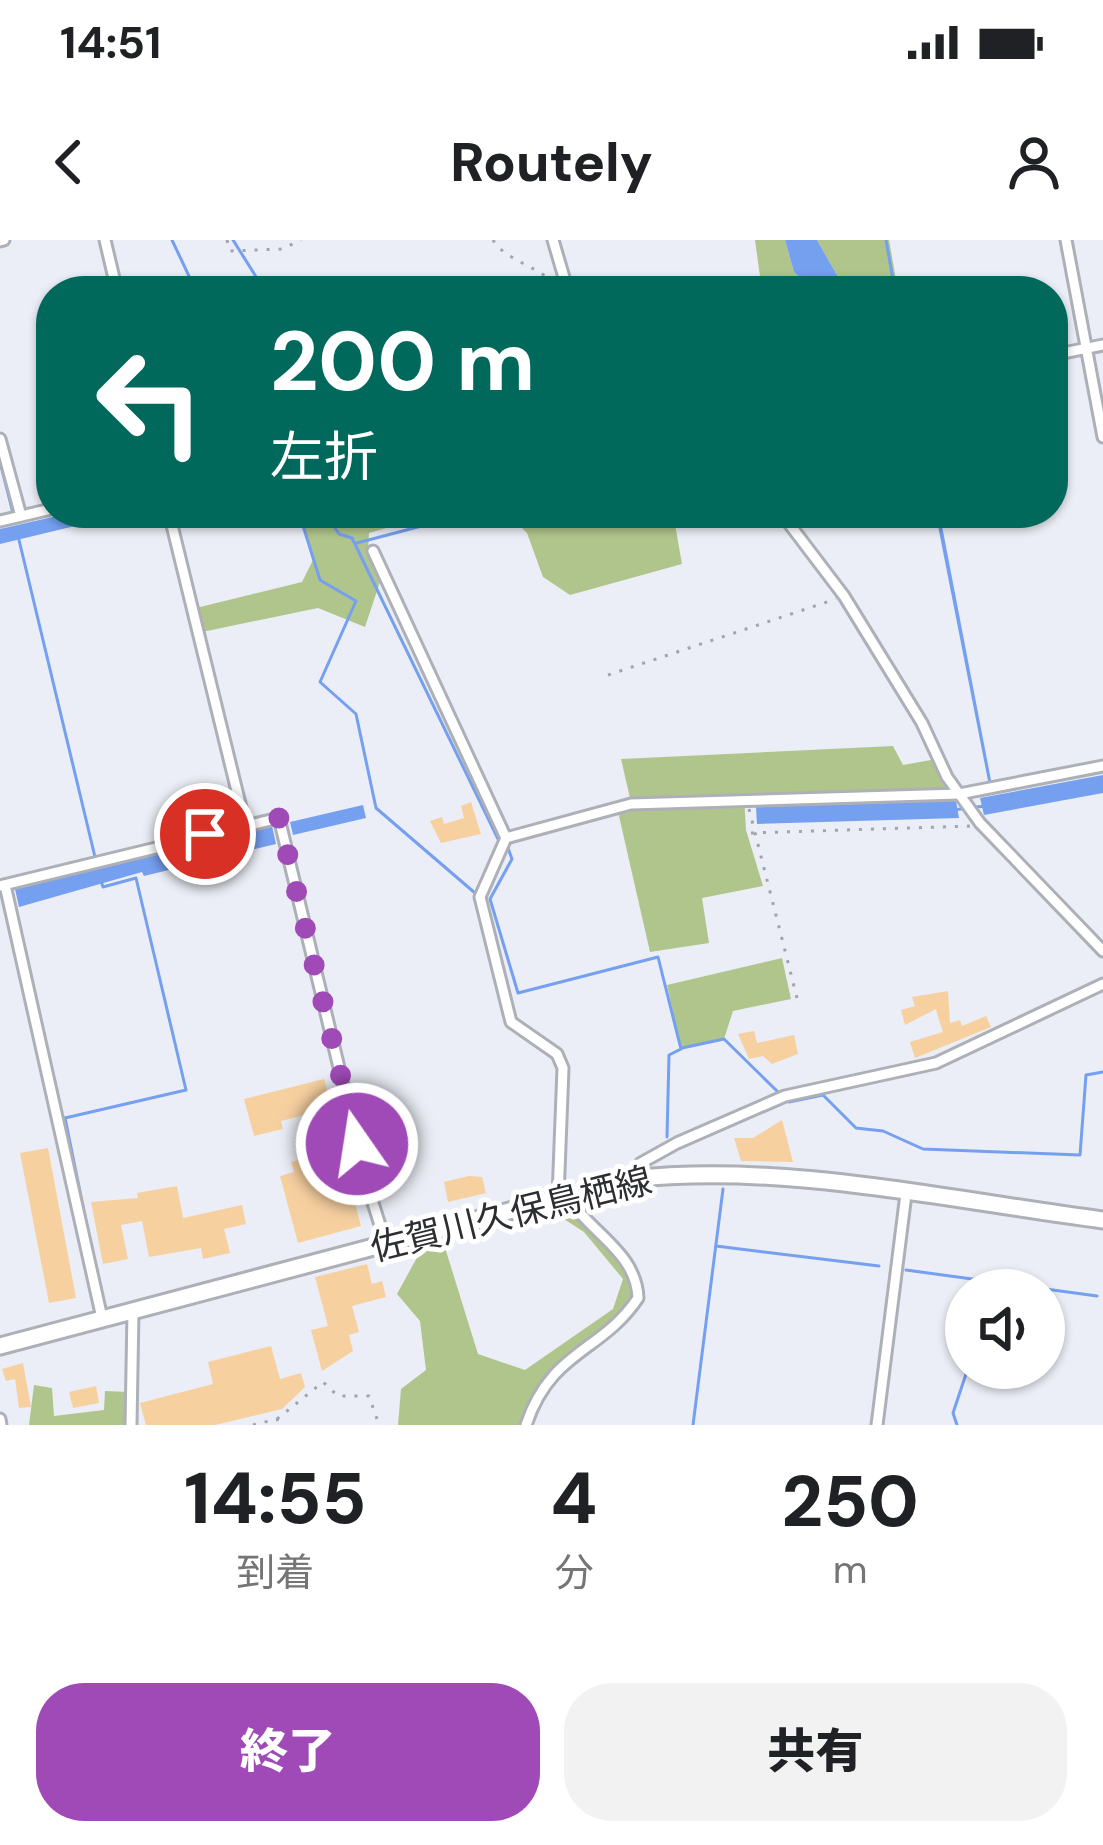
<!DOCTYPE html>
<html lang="ja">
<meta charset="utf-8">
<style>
body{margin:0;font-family:"DM Sans","Noto Sans JP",sans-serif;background:#f2f2f2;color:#202124;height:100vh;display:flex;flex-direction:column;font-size:45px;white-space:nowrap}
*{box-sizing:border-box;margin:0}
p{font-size:39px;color:#757577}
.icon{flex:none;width:66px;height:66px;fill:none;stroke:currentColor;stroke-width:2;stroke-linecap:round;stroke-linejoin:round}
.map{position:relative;height:1185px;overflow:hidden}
.details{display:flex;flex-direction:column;background:#fff;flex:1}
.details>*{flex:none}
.guide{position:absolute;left:36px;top:36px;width:1032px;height:252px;border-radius:48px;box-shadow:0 3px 9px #0004;background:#00695c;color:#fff;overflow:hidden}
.buttons{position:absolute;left:945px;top:1029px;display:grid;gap:24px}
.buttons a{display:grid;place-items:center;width:120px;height:120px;border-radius:50%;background:#fff;box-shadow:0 3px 9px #0004;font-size:60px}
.pin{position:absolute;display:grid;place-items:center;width:102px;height:102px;color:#fff;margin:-51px;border:6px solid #fff;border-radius:50%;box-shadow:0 3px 12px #0007}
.me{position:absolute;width:132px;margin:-66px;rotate:347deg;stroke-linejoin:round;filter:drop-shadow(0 0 9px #0008)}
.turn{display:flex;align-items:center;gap:42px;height:252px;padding:0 36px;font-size:54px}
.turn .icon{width:156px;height:156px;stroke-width:2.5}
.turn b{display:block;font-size:84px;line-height:102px}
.eta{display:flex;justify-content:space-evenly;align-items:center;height:204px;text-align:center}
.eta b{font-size:72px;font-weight:800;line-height:84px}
.action{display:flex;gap:24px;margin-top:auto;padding:24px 36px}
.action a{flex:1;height:138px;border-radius:48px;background:#9f4ab7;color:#fff;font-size:48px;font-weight:800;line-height:138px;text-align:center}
.action a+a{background:#f2f2f2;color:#202124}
.status{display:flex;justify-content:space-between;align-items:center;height:84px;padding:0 60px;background:#fff;direction:ltr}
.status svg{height:33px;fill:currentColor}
header{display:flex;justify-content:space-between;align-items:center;height:156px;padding:0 36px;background:#fff;font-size:54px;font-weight:800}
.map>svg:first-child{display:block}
.green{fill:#b0c58c}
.water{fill:#759fef}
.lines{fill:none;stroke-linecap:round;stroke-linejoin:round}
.stream{stroke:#759fef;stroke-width:3}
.building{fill:#f7d0a0}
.street-casing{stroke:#adb0b7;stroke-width:15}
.primary-casing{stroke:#adb0b7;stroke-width:21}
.path{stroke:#a2a4ab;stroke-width:3;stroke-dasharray:3 9;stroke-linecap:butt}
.street{stroke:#fff;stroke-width:9}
.primary{stroke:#fff;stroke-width:15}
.route{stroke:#9f4ab7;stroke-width:21;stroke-dasharray:0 37.8}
.labels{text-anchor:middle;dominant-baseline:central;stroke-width:10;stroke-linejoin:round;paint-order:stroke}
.street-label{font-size:36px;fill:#2d2e31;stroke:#fff}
</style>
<div class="status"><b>14:51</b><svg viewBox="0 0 49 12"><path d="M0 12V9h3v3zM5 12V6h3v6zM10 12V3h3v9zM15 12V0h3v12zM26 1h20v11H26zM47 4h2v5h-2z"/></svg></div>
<header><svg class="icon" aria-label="back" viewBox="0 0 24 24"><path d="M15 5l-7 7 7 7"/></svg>Routely<svg class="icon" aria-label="person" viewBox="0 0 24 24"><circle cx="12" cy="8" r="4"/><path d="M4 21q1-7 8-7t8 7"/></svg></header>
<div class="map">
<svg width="1103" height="1185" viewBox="0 0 1103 1185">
<rect width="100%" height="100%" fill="#ebeef6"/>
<g class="green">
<path d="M 755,0 L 785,0 L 794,32 L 814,51 L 794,51 L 785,41 L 779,51 L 762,51 Z"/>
<path d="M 817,0 L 889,0 L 898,51 L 846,51 Z"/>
<path d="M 299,273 L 425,277 L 369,293 L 368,313 L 380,342 L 365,387 L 318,368 L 202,392 L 196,368 L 302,342 L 313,320 Z"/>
<path d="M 507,273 L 673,273 L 682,324 L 570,355 L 543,337 L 527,293 Z"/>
<path d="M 893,506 L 903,525 L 931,520 L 946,549 L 744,556 L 746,590 L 763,646 L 702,658 L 709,703 L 650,712 L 619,576 L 630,558 L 621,519 Z"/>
<path d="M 782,718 L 791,759 L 733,771 L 724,799 L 681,809 L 667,745 Z"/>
<path d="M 568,966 C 591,999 629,1013 633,1055 C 604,1111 549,1106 522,1185 L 398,1185 L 401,1149 L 426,1130 L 420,1081 L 397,1054 L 425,1003 L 442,998 L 478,1114 L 525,1130 L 613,1069 L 623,1039 L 584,992 L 550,970 Z"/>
<path d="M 34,1145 L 52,1148 L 54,1176 L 104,1170 L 105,1151 L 129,1152 L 129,1185 L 29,1185 Z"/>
</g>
<g class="water">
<path d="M 785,0 L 817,0 L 846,51 L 814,51 L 794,32 Z"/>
<path d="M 70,273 L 129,273 L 0,304 L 0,289 Z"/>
<path d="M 1103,535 L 1103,553 L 984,575 L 980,558 Z"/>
<path d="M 956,561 L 959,578 L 757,584 L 756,567 Z"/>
<path d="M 363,565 L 366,578 L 293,595 L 290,582 Z"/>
<path d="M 272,586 L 276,604 L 144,636 L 142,632 L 19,667 L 15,649 Z"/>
</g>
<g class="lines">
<g class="stream">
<path d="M 172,0 L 196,51"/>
<path d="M 233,0 L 265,51"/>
<path d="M 886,0 L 895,51"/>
<path d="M 0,222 L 13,273"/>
<path d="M 299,273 L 320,340 L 356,361 L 320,442 L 356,474 L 376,568 L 475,653"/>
<path d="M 325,273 L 339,294 L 352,298 L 500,603"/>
<path d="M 937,273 L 990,543 L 938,273"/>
<path d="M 19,300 L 95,617"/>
<path d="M 357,303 L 471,273"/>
<path d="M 953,570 L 985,566"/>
<path d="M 508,608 L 512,619 L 490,659 L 518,753 L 658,717 L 681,809 L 669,815 L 667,897"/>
<path d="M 682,808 L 724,799 L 777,851"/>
<path d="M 789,862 L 823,855 L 856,888 L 883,891 L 923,909 L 1080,915 L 1086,835 L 1103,832"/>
<path d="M 716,1006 L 879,1026"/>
<path d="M 906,1030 L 1097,1056"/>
<path d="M 100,1050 L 65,878 L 186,850 L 136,638 L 103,647 L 100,638"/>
<path d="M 136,1141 L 138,1082"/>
<path d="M 693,1185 L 723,949"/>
<path d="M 957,1185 L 953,1173 L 968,1128"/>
</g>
</g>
<g class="building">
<path d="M 471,562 L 481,594 L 441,603 L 430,581 L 442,577 L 444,584 L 464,578 L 461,566 Z"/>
<path d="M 948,751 L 950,783 L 960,780 L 962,786 L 986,776 L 991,787 L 915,818 L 910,802 L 943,792 L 939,780 L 936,769 L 905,785 L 901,770 L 915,766 L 912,757 Z"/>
<path d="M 754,791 L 757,803 L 794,795 L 798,814 L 772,824 L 763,816 L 749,819 L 738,794 Z"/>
<path d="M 324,839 L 332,868 L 281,881 L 283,889 L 254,896 L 244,859 Z"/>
<path d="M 782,880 L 793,922 L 741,921 L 734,898 L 753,898 Z"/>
<path d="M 335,886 L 361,986 L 298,1003 L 280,936 L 294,932 L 291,922 L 330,912 L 324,888 Z"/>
<path d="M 48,908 L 76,1058 L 49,1063 L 20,913 Z"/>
<path d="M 469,936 L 482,937 L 486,953 L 448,962 L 444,942 Z"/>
<path d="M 177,946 L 183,978 L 242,965 L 246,984 L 224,989 L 230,1013 L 203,1019 L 201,1008 L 149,1017 L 142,981 L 121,985 L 128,1019 L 103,1024 L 91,962 L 138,958 L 137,953 Z"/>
<path d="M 367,1024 L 372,1044 L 382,1041 L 386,1057 L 352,1066 L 359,1092 L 349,1095 L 353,1111 L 322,1131 L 311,1090 L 328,1086 L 315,1037 Z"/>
<path d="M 271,1106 L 280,1139 L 301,1133 L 305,1147 L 282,1169 L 215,1185 L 146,1185 L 140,1163 L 213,1144 L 208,1122 Z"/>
<path d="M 23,1123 L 31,1167 L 19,1168 L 15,1139 L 6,1141 L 2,1129 Z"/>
<path d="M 96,1146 L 99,1163 L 73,1168 L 69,1152 Z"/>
</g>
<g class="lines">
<g class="street-casing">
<g id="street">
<path d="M 105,0 L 117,51"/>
<path d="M 553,0 L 568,51"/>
<path d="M 1066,0 L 1103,197"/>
<path d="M 0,1 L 4,0"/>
<path d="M 1053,115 L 1103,105"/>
<path d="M 0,199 L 21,276"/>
<path d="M 169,273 L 245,584"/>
<path d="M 781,273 L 844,356 L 922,483 L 947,537 L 980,583 L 1103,711"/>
<path d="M 0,281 L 51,269"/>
<path d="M 373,311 L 506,598 L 480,657 L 511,782 L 557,814 L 563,828 L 558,957"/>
<path d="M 506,598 L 631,564 L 959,554 L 1103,526"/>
<path d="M 5,645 L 102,1078"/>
<path d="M 0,646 L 279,578 L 367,944 L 386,1004"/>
<path d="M 631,938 L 641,923 L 677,903 L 785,856 L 936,823 L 1103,744"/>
<path d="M 0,1179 L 1,1185"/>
<path d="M 131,1185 L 133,1071"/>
<path d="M 526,1185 C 551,1110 601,1113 638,1058 C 636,1011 589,993 567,955"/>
<path d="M 877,1185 L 906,954"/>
</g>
</g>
<g class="primary-casing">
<path id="primary" d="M 0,1106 L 630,939 C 786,922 948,960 1103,980"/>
</g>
<g class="path">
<path d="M 227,0 L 230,11 L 282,9 L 301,0"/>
<path d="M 493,0 C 504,19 536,26 554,43"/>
<path d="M 608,435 L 836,359"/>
<path d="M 749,569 L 797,758"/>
<path d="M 751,593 L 972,586"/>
<path d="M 277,1179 L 323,1142 L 338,1156 L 369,1156 L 379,1185"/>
<path d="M 253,1185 L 277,1179 L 279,1185"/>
</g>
<use href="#street" class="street"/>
<use href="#primary" class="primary"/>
</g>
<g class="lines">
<path class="route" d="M 205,594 L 279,578 L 357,904"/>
</g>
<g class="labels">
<g class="street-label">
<text transform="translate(511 974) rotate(-14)">佐賀川久保鳥栖線</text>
</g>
</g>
</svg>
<div class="buttons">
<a><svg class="icon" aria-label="sound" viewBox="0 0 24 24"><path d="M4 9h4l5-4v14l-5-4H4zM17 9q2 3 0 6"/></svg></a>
</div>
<div class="pin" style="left:205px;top:594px;background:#d93025"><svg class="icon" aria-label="arrive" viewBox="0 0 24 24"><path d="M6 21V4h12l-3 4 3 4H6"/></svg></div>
<svg class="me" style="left:357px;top:904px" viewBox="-20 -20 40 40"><circle r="17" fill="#9f4ab7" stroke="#fff" stroke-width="3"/><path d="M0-11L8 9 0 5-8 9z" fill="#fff"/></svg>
<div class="guide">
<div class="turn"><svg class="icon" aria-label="left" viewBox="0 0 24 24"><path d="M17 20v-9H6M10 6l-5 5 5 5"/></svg><div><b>200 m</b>左折</div></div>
</div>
</div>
<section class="details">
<div class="eta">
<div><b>14:55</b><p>到着</p></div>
<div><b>4</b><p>分</p></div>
<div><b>250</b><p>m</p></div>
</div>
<div class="action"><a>終了</a><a>共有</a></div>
</section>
